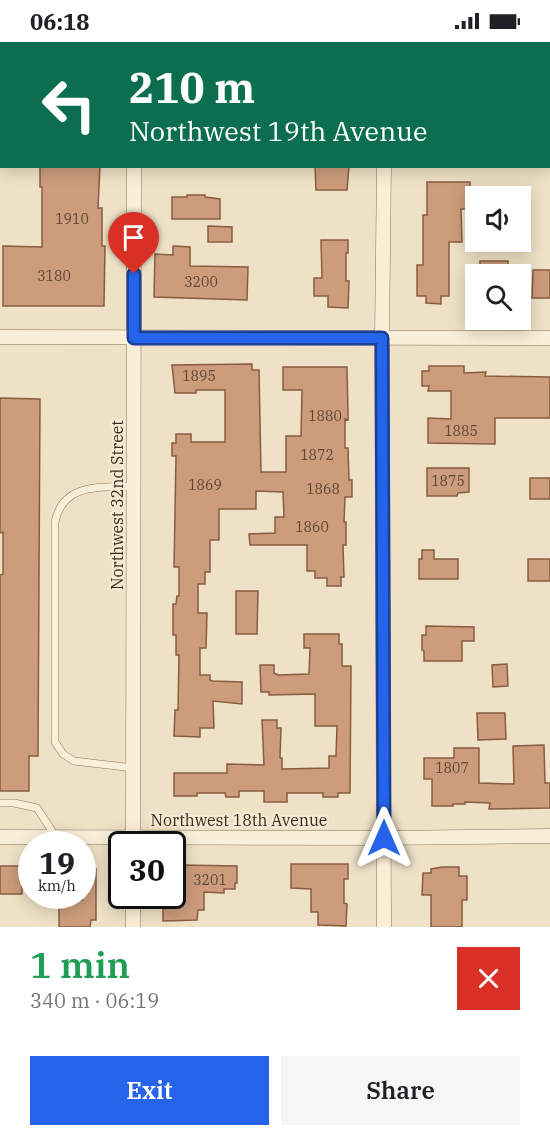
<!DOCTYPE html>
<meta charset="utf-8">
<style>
body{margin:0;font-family:"IBM Plex Serif",serif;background:#f6f6f6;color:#202124;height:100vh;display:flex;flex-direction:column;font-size:22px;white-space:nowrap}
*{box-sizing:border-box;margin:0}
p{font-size:20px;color:#757577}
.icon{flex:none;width:33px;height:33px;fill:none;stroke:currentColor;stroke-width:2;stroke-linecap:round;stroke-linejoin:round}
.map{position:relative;height:885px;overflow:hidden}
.sheet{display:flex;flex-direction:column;background:#fff;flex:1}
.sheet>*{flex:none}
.top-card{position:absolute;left:0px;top:0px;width:550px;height:126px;box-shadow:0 3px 15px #0003;background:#0b6e4f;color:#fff;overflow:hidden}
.tools{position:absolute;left:465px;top:144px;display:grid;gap:12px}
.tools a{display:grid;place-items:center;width:66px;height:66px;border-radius:0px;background:#fff;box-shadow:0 3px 15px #0003;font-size:30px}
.speed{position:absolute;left:18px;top:789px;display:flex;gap:12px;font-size:30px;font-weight:700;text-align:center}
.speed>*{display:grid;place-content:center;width:78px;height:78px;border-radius:50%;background:#fff;box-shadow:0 3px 15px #0003;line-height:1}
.speed small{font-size:15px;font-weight:400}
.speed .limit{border:3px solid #111;border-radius:9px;background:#fff;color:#111}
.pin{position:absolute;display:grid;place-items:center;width:51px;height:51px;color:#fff;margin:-62px -26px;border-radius:50% 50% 50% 0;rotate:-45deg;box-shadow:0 0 6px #0007}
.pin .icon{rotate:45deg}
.me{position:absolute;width:66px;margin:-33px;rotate:0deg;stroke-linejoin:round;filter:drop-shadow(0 0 4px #0008)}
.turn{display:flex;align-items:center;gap:21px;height:126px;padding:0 30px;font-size:27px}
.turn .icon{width:78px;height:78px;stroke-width:2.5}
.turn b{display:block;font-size:42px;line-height:51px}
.round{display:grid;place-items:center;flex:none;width:63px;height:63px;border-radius:0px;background:#f6f6f6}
.overview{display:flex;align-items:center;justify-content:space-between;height:102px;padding:0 30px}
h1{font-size:36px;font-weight:600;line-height:45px;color:#1e9e55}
.button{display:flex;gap:12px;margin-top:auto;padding:12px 30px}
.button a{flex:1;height:69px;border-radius:0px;background:#2563eb;color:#fff;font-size:24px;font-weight:600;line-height:69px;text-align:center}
.button a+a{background:#f6f6f6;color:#202124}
.status{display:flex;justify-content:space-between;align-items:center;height:42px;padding:0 30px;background:#fff;direction:ltr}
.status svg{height:16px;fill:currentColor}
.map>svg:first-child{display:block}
.building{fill:#cc9c7c;stroke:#885c41;stroke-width:1.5}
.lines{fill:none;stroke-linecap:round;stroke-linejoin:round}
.lane-casing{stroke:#89735b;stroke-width:8}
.street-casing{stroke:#89735b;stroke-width:15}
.lane{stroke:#f9efd9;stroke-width:7}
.street{stroke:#f9efd9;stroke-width:14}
.route-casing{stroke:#184099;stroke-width:15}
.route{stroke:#2563eb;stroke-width:10}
.labels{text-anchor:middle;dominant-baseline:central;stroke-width:4.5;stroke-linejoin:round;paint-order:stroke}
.number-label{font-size:14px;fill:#5e4736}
.street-label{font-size:16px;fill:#392b1f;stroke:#f5ebd5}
</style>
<div class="status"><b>06:18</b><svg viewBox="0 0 49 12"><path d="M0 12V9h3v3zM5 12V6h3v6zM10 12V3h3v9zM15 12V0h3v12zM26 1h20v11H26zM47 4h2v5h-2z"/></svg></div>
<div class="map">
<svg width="550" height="885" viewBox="0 0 550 885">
<rect width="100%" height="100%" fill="#eee1c5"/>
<g class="building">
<path d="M 40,124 L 100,124 L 98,166 L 102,166 L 102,204 L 105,204 L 104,264 L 3,264 L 3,204 L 42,205 L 42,145 L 40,145 Z"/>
<path d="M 315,124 L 349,124 L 347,148 L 316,148 Z"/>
<path d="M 427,140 L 470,140 L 470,167 L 461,167 L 462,200 L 449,200 L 449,254 L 441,254 L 441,262 L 426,261 L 426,254 L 417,254 L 417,223 L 423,223 L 423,173 L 427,173 Z"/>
<path d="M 187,153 L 205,153 L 205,155 L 220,157 L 220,177 L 172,177 L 172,155 L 187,155 Z"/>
<path d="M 208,184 L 232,185 L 232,200 L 208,200 Z"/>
<path d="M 321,198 L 348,198 L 348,211 L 346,211 L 346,239 L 349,239 L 348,266 L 328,265 L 328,254 L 314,254 L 314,236 L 322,236 Z"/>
<path d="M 173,204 L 190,205 L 190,224 L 248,225 L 247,258 L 154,255 L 155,212 L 173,213 Z"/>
<rect x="480" y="219" width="28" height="13"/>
<path d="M 533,228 L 550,228 L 550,256 L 532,256 Z"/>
<path d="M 252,322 L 252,328 L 259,328 L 261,430 L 286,430 L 286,394 L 301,394 L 302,348 L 283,348 L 283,325 L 347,325 L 348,370 L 348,378 L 345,377 L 345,406 L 348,406 L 349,438 L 352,438 L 352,455 L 345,455 L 344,480 L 346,480 L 346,503 L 343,503 L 344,535 L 341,535 L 341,544 L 327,544 L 327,536 L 315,536 L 315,529 L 307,529 L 307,503 L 250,503 L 249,492 L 275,491 L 275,475 L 284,475 L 283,450 L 256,449 L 256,467 L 219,467 L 219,498 L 210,498 L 210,530 L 205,530 L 205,542 L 198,542 L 198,571 L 207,571 L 206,606 L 200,606 L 200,633 L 210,633 L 210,638 L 213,639 L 242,640 L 242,662 L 213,659 L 214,686 L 200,686 L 200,695 L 174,694 L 175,668 L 178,668 L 179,613 L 176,613 L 176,593 L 173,593 L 173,562 L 176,562 L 177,554 L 179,554 L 179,525 L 174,525 L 176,414 L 172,414 L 172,401 L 176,401 L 176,392 L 191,392 L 191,400 L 225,400 L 225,348 L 196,348 L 196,351 L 175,351 L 172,323 Z"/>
<path d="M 429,324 L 464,324 L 464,331 L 486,330 L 485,334 L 550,335 L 550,376 L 495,376 L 495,402 L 428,401 L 428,376 L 451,377 L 451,349 L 428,349 L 429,344 L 422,344 L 422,329 L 429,329 Z"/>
<path d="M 0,356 L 40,357 L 38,714 L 29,714 L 29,749 L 0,749 L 0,533 L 3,532 L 3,490 L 0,491 Z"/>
<path d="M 427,426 L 469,426 L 469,450 L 458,451 L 457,454 L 427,454 Z"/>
<rect x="530" y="436" width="20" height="21"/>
<path d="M 422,508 L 434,508 L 434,517 L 458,517 L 458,537 L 419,537 L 419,517 L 422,517 Z"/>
<rect x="528" y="517" width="22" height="22"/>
<path d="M 236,549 L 258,549 L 257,592 L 236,592 Z"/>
<path d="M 426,584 L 474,585 L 474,599 L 462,599 L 462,619 L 424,619 L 424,609 L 422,608 L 422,593 L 426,593 Z"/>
<path d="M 304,592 L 339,592 L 339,602 L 342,602 L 342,624 L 351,624 L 350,751 L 338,751 L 338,755 L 323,755 L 323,751 L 287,751 L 287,760 L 264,760 L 264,749 L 239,749 L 239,755 L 226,755 L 225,751 L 197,751 L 197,754 L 174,754 L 174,731 L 227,731 L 227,722 L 264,723 L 262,678 L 277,678 L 277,686 L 281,686 L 280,716 L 282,716 L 282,727 L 329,726 L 329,714 L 336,714 L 337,684 L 315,684 L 315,652 L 269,653 L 269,650 L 261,650 L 260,623 L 274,623 L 274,631 L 278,633 L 309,632 L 310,606 L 304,606 Z"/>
<path d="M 507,622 L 508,644 L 493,645 L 492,623 Z"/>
<path d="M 477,671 L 505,671 L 506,697 L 478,698 Z"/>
<path d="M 544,703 L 545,741 L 550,741 L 550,766 L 489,767 L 490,761 L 465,760 L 465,762 L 453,762 L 453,764 L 432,764 L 432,737 L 424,737 L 424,716 L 454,716 L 454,706 L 479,706 L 479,741 L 514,742 L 513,704 Z"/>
<path d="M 291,822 L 348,822 L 348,837 L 344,837 L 344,861 L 347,862 L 346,884 L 318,883 L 318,870 L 311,870 L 311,847 L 291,846 Z"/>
<path d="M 183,823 L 237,824 L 237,841 L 235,841 L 235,847 L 224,847 L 224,851 L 204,850 L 204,868 L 198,868 L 197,878 L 163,879 L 163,854 L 182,854 Z"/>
<rect x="0" y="824" width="22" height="28"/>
<path d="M 442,825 L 459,825 L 459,834 L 467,834 L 467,858 L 462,858 L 462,885 L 431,885 L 431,853 L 422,853 L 423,831 L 431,831 L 431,827 Z"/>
<path d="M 82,827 L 96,827 L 96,878 L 91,878 L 90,885 L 59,885 L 59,858 L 82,858 Z"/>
</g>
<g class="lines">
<g class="lane-casing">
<g id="lane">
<path d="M 134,726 L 74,719 L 63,712 L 55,700 L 55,480 C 63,440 101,446 134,444"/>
<path d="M 0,761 L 14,761 L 37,766 L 56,795"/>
</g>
</g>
<g class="street-casing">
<g id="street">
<path d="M 135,2 L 135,0"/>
<path d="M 385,2 L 385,0"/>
<path d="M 0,295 L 550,296"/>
<path d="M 0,795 L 384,796 L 550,794"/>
<path d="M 133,802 L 134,124"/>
<path d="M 133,885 L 133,854"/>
<path d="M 384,885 L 382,296 L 384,124"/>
</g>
</g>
<use href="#lane" class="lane"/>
<use href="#street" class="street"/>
</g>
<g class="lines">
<g class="route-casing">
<path id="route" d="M 134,232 L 134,296 L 382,296 L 384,796"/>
</g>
<use href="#route" class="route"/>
</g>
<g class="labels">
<g class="number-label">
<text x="72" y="177">1910</text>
<text x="54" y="234">3180</text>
<text x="201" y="240">3200</text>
<text x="199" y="334">1895</text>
<text x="325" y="374">1880</text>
<text x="461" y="389">1885</text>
<text x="317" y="413">1872</text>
<text x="448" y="439">1875</text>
<text x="205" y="443">1869</text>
<text x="323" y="447">1868</text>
<text x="312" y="485">1860</text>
<text x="452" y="726">1807</text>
<text x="210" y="838">3201</text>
</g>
<g class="street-label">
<text transform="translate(117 463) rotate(-90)">Northwest 32nd Street</text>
<text x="239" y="778">Northwest 18th Avenue</text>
</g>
</g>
</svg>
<div class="tools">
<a><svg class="icon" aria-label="sound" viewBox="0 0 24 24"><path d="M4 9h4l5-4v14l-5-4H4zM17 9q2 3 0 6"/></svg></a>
<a><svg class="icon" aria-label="search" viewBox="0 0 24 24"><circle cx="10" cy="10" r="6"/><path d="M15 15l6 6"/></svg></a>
</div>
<div class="speed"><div>19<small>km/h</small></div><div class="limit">30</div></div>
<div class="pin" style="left:134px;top:232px;background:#d93025"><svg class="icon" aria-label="arrive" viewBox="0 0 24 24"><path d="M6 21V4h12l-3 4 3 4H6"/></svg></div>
<svg class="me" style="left:384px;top:796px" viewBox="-20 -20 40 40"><path d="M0-17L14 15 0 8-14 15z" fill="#2563eb" stroke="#fff" stroke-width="4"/></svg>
<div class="top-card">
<div class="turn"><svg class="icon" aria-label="left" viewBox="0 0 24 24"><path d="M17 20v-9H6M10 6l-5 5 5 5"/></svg><div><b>210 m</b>Northwest 19th Avenue</div></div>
</div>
</div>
<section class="sheet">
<div class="overview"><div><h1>1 min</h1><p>340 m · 06:19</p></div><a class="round" style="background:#d93025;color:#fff"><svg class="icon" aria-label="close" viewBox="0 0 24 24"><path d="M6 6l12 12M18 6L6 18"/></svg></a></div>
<div class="button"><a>Exit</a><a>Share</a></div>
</section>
